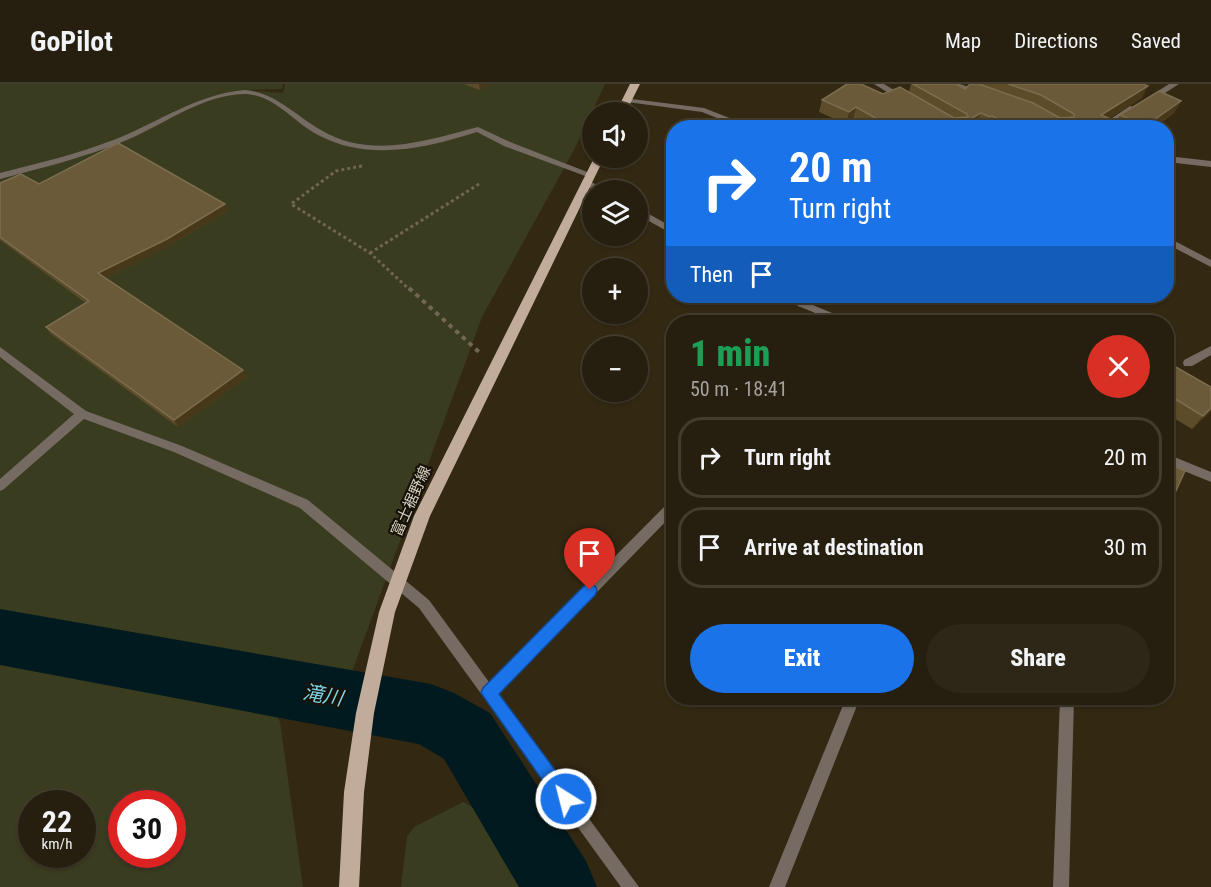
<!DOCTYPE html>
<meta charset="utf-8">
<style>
body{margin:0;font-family:"Roboto Condensed","Noto Sans JP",sans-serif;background:#2e2717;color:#f1f3f6;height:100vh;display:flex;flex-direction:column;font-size:22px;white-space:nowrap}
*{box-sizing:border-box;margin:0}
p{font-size:20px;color:#a4a29e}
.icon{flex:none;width:33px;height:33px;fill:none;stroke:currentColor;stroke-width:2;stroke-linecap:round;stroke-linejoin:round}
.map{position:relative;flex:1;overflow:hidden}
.side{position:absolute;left:666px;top:231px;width:508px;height:390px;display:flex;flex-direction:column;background:#261e0e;border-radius:24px;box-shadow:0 2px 4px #0004,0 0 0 2px #423c2e}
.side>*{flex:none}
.banner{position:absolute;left:666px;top:36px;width:508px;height:183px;border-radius:24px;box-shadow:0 2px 4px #0004,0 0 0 2px #423c2e;background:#1a73e8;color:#fff;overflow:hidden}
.buttons{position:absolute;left:582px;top:18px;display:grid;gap:12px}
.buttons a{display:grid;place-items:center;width:66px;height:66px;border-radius:50%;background:#261e0e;box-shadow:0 2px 4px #0004,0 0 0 2px #423c2e;font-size:30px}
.speed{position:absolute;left:18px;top:706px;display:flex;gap:12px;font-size:30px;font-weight:700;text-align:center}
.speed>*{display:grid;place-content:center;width:78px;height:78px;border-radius:50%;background:#261e0e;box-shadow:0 2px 4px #0004,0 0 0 2px #423c2e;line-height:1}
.speed small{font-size:15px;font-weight:400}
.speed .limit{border:9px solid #d22;background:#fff;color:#111}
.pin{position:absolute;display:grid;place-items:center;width:51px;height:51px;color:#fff;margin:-62px -26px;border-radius:50% 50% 50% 0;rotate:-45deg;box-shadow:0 0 6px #0007}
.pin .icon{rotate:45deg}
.me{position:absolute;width:66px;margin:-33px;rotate:324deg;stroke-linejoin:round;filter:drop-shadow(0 0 4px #0008)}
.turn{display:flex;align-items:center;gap:21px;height:126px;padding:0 24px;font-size:27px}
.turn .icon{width:78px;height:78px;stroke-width:2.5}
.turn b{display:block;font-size:42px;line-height:51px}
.then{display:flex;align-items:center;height:57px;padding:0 24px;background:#0003;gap:12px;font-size:22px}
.round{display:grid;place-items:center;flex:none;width:63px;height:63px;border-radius:32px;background:#2e2717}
.summary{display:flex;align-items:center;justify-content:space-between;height:102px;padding:0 24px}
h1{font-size:36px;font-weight:800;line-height:45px;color:#1e9e55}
.primary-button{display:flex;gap:12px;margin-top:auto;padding:12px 24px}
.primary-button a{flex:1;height:69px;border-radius:36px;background:#1a73e8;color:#fff;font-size:24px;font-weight:800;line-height:69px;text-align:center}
.primary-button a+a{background:#2e2717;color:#f1f3f6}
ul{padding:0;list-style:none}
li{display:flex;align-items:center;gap:18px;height:81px;margin:0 12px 9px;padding:0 12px;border:3px solid #423c2e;border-radius:24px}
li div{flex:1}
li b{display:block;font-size:22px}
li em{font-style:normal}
header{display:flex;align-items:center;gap:36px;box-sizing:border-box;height:84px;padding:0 30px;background:#261e0e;border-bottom:2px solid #423c2e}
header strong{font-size:28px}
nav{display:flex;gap:33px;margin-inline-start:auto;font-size:21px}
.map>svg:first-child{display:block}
.green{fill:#3a3c1f;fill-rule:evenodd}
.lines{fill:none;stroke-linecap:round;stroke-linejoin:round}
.river{fill:#001a1f;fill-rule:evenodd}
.path-far1{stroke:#706653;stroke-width:3;stroke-dasharray:3 3;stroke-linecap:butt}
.path{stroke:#706653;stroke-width:4;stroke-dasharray:4.5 4.5;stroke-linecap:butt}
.service{fill:#756b63;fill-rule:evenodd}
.minor{fill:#756b63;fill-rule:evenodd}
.tertiary{fill:#756b63;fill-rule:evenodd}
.primary{fill:#c1ac9c;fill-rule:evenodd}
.wall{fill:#5d4c29}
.shaded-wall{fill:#473819}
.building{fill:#6b5a3a;stroke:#7c6d4f;stroke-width:1.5}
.route{fill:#1a73e8;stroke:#114b97;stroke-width:1.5}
.labels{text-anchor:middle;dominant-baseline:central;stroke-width:4.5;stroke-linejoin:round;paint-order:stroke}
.street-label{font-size:15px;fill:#d9d2c5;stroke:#171208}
.near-water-label{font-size:20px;font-style:italic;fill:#7cd3e6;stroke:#171208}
</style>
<header>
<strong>GoPilot</strong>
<nav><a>Map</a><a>Directions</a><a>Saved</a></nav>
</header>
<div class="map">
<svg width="1211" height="803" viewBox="0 0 1211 803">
<rect width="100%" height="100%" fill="#332812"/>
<g class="green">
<path d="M 0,0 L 283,0 L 282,5 L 245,6 L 283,9 L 285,0 L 605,0 L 574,66 L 482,233 L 342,615 L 263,605 L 280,638 L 303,803 L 0,803 ZM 32,720 L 82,720 L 82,771 L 32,771 ZM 122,720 L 172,720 L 172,771 L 122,771 Z"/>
<path d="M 463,718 L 529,756 L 560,803 L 401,803 L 407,753 L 414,743 Z"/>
</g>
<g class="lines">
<path class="river" d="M 0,525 L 431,600 L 454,609 L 490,629 L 586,777 L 597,803 L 519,803 L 444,675 L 419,660 L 0,581 Z"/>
<g class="path-far1">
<path d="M 362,82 L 336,87 L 291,120 L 370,169 L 410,206"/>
<path d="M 370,169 L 479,100"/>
</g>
<path class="path" d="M 409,204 L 479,268"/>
<g class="service">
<path d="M 948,0 L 960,0 L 986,9 L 982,11 Z"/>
<path d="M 1169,0 L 1179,0 L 1151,18 L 1144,16 Z"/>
<path d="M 624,14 L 704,24 L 755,44 L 742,44 L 702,28 L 627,18 L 623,16 Z"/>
<path d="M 1130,22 L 1137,24 L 1107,44 L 1097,44 Z"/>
<path d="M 1167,72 L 1211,77 L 1211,83 L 1167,78 Z"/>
<path d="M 808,212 L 819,212 L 807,223 L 799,223 L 799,219 Z"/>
<path d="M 674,416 L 674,429 L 494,614 L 489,616 L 484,614 L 482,609 L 484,604 L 670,417 Z"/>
<path d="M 846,614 L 860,614 L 785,803 L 769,803 Z"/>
</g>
<g class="minor">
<path d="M 245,6 C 276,9 295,31 321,46 C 370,76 428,56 478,43 L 510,58 L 595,91 L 588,93 L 504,62 L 477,48 C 426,64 369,78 318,51 C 294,39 274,10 244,10 C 200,11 161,43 122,58 C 83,74 41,84 0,95 L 0,89 C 39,79 78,70 116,55 C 159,38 197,10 245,6 Z"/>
<path d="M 587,96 L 603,104 L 604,106 L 594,106 L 584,101 L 584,97 Z"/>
<path d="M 638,124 L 674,144 L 674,151 L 638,131 Z"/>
<path d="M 778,212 L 791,212 L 849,236 L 850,238 L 837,238 L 779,214 Z"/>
<path d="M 1211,262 L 1211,271 L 1192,282 L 1184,282 L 1183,279 L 1184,276 Z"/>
<path d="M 0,263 L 86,327 L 182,362 L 308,416 L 429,516 L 639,803 L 621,803 L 419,524 L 300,424 L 174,368 L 84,335 L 4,405 L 0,407 L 0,395 L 74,330 L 0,273 Z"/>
<path d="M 1167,370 L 1211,388 L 1211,398 L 1167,380 Z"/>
<path d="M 1060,614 L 1074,614 L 1069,803 L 1053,803 Z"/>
</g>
<g class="tertiary">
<path d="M 874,0 L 884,0 L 907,14 L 900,16 Z"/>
<path d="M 1167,153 L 1211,176 L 1211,183 L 1167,160 Z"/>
</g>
<g class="primary">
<path d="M 630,0 L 640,0 L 626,28 L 616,28 Z"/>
<path d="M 594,74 L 604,74 L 430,432 L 395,528 L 374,629 L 364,708 L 359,803 L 339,803 L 344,708 L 356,629 L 379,528 L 414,432 Z"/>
</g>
</g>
<g class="wall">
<path d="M 464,0 L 490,0 L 480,6 Z"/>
<path d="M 911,0 L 956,0 L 965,5 L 970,0 L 1143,0 L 1142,14 L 1108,35 L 1104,44 L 981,44 L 976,41 L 971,44 L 867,44 L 853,36 L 846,40 L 819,28 L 822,16 L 883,10 L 909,8 Z"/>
<path d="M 1181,17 L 1174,29 L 1154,44 L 1114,43 L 1120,31 Z"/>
<path d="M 0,99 L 39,100 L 225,120 L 228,127 L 170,161 L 106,194 L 247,293 L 178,343 L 51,250 L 46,243 L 86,219 L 0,156 Z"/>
<path d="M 1167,278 L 1211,327 L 1192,345 L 1167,330 Z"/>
<path d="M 1167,379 L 1174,411 L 1167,419 Z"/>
</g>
<g class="shaded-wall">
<path d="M 479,0 L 490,0 L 480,6 Z"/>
<path d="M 1148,2 L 1142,14 L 1108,35 L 1104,44 L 1093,44 L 1101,31 Z"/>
<path d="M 1181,17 L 1174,29 L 1154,44 L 1145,44 Z"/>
<path d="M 856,23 L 853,36 L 846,40 L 849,28 Z"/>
<path d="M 981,29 L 976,41 L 971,44 L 954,44 Z"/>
<path d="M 992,32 L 988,44 L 986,44 L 990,33 Z"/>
<path d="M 225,120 L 228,127 L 170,161 L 102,196 L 98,189 Z"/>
<path d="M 243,286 L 247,293 L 178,343 L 174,336 Z"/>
<path d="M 1211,324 L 1211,327 L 1192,345 L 1203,332 Z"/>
</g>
<g class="building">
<path d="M 847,0 L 861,0 L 883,10 L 900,3 L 954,34 L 968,33 L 967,30 L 913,0 L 956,0 L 965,5 L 970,0 L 979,0 L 1033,19 L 1060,34 L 1074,33 L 1074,30 L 1041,11 L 1008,0 L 1143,0 L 1148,2 L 1101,31 L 1108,34 L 1093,44 L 1015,44 L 992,32 L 990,33 L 981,29 L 954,44 L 893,44 L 856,23 L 849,28 L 822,16 Z"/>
<path d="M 1159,7 L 1181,17 L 1145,42 L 1120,31 Z"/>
<path d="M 118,59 L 225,120 L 167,155 L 98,189 L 243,286 L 174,336 L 46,243 L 89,217 L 0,153 L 0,99 L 21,90 L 39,100 Z"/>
<path d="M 1167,278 L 1211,303 L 1211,324 L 1203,332 L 1167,310 Z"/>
<path d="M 1167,379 L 1185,387 L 1174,411 L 1167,408 Z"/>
</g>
<path class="route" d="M 590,500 L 595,502 L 597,506 L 595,511 L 499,610 L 572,709 L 575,715 L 572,721 L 566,724 L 560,721 L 481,609 L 483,604 L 584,502 Z"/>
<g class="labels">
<g class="street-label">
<text transform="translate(411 417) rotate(-66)">富士裾野線</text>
</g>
<g class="near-water-label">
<text transform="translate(323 611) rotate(10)">滝川</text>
</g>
</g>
</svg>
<div class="buttons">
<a><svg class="icon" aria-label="sound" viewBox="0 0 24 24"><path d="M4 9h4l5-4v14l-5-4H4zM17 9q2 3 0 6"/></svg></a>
<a><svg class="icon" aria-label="layers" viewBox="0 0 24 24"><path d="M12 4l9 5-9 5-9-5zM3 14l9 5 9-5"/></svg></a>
<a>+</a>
<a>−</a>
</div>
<div class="speed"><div>22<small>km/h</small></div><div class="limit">30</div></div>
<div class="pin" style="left:590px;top:506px;background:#d93025"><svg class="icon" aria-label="arrive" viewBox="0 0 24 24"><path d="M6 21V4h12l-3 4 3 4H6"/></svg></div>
<svg class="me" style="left:566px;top:715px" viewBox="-20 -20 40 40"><circle r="17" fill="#1a73e8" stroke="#fff" stroke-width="3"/><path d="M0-11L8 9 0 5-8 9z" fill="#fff"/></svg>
<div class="banner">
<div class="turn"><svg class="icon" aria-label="right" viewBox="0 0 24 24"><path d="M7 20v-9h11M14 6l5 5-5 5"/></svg><div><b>20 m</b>Turn right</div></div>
<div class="then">Then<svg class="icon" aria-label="arrive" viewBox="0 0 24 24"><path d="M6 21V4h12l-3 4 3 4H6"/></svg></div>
</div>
<section class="side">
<div class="summary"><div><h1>1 min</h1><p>50 m · 18:41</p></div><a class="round" style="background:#d93025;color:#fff"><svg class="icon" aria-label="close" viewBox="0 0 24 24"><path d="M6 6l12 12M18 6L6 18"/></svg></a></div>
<ul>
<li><svg class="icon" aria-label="right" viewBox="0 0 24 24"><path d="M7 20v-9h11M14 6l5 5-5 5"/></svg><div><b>Turn right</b></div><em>20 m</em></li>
<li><svg class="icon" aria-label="arrive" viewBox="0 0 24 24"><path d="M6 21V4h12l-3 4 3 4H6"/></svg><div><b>Arrive at destination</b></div><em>30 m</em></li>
</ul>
<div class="primary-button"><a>Exit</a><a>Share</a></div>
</section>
</div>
